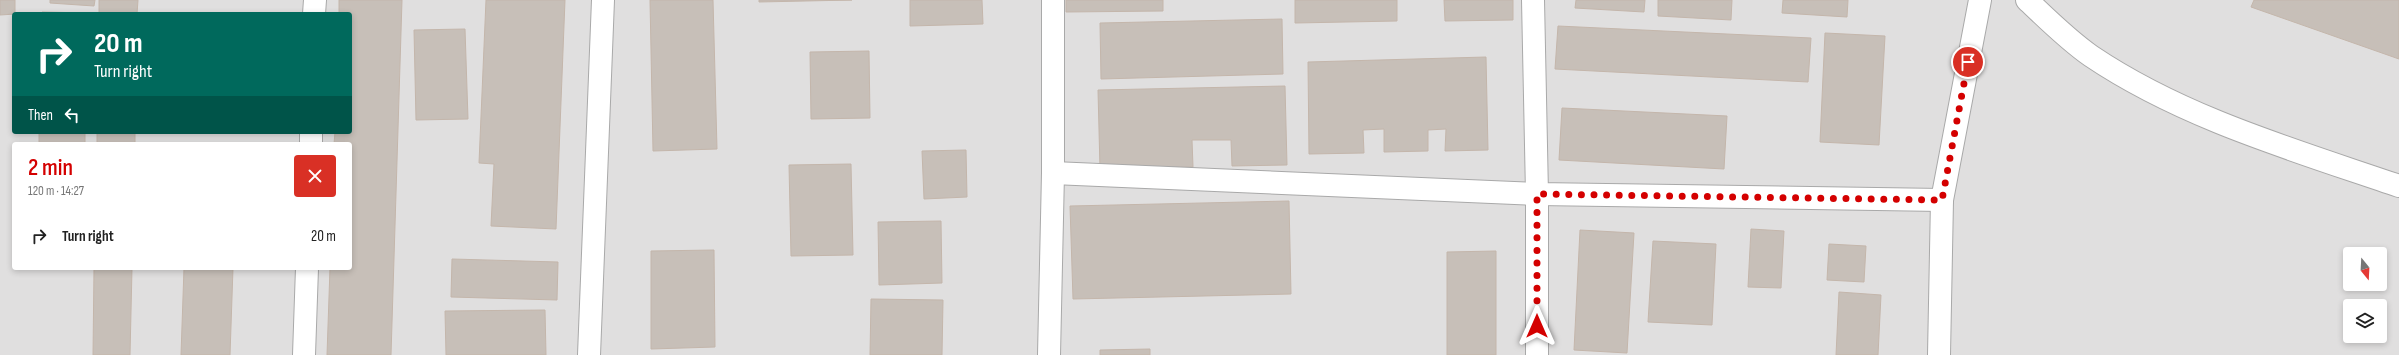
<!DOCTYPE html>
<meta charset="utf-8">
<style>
body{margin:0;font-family:"Sofia Sans Condensed",sans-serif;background:#f2f2f2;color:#222;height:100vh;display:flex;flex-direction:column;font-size:15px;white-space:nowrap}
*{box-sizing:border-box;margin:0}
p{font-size:13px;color:#767676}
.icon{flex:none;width:22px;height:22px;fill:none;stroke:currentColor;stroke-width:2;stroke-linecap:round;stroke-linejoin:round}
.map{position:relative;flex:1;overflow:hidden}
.drawer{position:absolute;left:12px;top:142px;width:340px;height:128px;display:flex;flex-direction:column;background:#fff;border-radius:4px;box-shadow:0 2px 6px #0003}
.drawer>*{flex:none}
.guide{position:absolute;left:12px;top:12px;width:340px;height:122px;border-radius:4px;box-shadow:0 2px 6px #0003;background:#00695c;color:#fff;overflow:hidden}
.needle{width:26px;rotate:162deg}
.fabs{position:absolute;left:2343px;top:247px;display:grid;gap:8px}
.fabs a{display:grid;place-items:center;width:44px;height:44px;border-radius:4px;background:#fff;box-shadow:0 2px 6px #0003;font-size:20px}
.pin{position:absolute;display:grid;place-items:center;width:34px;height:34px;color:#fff;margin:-17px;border:2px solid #fff;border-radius:50%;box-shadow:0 1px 4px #0007}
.me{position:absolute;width:44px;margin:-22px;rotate:0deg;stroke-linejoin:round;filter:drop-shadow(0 0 3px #0008)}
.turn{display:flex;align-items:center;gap:14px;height:84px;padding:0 16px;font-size:18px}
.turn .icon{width:52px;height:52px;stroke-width:2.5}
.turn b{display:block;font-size:28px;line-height:34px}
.then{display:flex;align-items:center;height:38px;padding:0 16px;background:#0003;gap:8px;font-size:15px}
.round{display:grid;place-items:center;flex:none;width:42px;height:42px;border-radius:4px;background:#f2f2f2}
.overview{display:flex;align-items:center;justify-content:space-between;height:68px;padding:0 16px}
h1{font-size:24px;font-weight:600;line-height:30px;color:#d40000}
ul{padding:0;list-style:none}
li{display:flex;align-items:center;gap:12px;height:52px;padding:0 16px}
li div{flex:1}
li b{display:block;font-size:15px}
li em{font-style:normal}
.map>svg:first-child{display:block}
.residential{fill:#e0dfdf;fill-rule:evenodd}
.building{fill:#c7bfb8;stroke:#c4b6ab}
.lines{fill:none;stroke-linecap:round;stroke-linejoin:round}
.minor-casing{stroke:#a9a9a9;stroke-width:24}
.tertiary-casing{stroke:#a9a9a9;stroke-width:24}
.minor{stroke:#fff;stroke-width:22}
.tertiary{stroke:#fff;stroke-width:22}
.route{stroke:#d40000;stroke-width:7;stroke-dasharray:0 12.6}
</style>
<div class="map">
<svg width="2399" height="355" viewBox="0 0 2399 355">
<rect width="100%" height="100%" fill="#f2efe9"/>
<path class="residential" d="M 0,0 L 2399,0 L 2399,355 L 0,355 ZM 14,14 L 350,14 L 350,132 L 14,132 ZM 14,144 L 350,144 L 350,268 L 14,268 ZM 2350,254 L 2380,254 L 2380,284 L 2350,284 ZM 2350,306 L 2380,306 L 2380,336 L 2350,336 Z"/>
<g class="building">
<path d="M 0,0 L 15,0 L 15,14 L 0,15 Z"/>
<path d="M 50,0 L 95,0 L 94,6 L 50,3 Z"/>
<path d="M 99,0 L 138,0 L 137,14 L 99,14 Z"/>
<path d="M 339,0 L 402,0 L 391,355 L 327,355 L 330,268 L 350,268 L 350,144 L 334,144 L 335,132 L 350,132 L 350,14 L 339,14 Z"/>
<path d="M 486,0 L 565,0 L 556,229 L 491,226 L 494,164 L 479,163 Z"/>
<path d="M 650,0 L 713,0 L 717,149 L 653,151 Z"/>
<path d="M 759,0 L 852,0 L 759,2 Z"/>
<path d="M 910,0 L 982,0 L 983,24 L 910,26 Z"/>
<path d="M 1066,0 L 1163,0 L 1163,11 L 1066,12 Z"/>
<path d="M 1295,0 L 1397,0 L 1397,21 L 1295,23 Z"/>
<path d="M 1444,0 L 1513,0 L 1513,20 L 1445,21 Z"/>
<path d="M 1576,0 L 1645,0 L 1644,12 L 1575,8 Z"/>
<path d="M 1658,0 L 1732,0 L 1731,20 L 1658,16 Z"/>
<path d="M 1783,0 L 1848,0 L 1847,17 L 1782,13 Z"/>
<path d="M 2254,0 L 2399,0 L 2399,59 L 2251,7 Z"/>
<path d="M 42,12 L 88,13 L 88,14 L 42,14 Z"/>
<path d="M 1282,19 L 1283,74 L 1101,79 L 1100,23 Z"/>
<path d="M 1558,26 L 1811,38 L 1808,82 L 1555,69 Z"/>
<path d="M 465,29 L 468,119 L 416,120 L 414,30 Z"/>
<path d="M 1825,33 L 1885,36 L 1879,145 L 1820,142 Z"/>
<path d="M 869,51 L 870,118 L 811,119 L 810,52 Z"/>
<path d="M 1486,57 L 1488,150 L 1445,151 L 1446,129 L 1428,130 L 1428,151 L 1384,152 L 1384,129 L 1363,130 L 1364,153 L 1309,154 L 1308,62 Z"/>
<path d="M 1285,86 L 1287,165 L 1232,166 L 1231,140 L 1192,140 L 1193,167 L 1100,169 L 1098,90 Z"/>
<path d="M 1562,108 L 1727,116 L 1724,169 L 1559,160 Z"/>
<rect x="39" y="132" width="46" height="12"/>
<rect x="97" y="132" width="38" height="12"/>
<path d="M 966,150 L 967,197 L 924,199 L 922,151 Z"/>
<path d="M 851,164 L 853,255 L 791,256 L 789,165 Z"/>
<path d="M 1289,201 L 1291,294 L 1073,299 L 1070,206 Z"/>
<path d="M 941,221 L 942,283 L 879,285 L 878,222 Z"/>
<path d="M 1751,229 L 1784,231 L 1781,288 L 1748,287 Z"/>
<path d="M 1580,230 L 1634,233 L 1627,353 L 1574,350 Z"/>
<path d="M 1653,241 L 1716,244 L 1712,325 L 1648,322 Z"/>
<path d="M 1829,244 L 1866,246 L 1864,282 L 1827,280 Z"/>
<path d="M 714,250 L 715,347 L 651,349 L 651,251 Z"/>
<path d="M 1496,251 L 1496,355 L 1447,355 L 1447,252 Z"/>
<path d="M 452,259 L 558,262 L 557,300 L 451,297 Z"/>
<path d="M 94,268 L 132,268 L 130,355 L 93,355 Z"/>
<path d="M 184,268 L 233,268 L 230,355 L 181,355 Z"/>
<path d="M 1839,292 L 1881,295 L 1878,355 L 1836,355 Z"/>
<path d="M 871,299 L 943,300 L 942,355 L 870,355 Z"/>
<path d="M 545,310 L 546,355 L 446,355 L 445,311 Z"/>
<path d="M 1150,349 L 1150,355 L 1100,355 L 1100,350 Z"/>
</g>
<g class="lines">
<g class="minor-casing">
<g id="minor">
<path d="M 1533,0 L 1537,194 L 1537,355"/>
<path d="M 314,14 L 315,0"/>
<path d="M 311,144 L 311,132"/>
<path d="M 1053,173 L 1537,194 L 1942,200"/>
<path d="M 304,355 L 307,268"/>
<path d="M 589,355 L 603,0"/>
<path d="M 1049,355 L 1053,173 L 1053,0"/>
<path d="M 1939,355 L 1942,200 L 1980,0"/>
</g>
</g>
<g class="tertiary-casing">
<path id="tertiary" d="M 2027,0 C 2047,19 2068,40 2091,56 C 2183,118 2294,150 2399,186"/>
</g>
<use href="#minor" class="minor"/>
<use href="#tertiary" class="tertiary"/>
</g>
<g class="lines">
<path class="route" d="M 1537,326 L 1537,194 L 1942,200 L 1968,62"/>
</g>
</svg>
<div class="fabs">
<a><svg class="needle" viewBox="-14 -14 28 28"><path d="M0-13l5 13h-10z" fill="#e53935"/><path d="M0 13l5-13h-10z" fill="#767676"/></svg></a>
<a><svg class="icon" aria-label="layers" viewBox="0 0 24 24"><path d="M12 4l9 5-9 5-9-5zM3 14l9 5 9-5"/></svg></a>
</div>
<div class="pin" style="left:1968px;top:62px;background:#d93025"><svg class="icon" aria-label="arrive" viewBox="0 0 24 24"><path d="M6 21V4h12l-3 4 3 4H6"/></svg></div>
<svg class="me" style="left:1537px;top:326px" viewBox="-20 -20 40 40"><path d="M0-17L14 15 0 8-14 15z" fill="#d40000" stroke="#fff" stroke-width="4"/></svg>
<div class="guide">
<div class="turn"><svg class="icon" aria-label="right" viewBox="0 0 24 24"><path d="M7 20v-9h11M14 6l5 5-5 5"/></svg><div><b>20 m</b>Turn right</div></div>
<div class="then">Then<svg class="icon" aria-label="left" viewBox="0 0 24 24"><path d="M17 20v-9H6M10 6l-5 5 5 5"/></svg></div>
</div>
<section class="drawer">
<div class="overview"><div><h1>2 min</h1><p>120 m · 14:27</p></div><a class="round" style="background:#d93025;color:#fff"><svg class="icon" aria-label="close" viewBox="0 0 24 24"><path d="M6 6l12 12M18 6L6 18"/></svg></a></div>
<ul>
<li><svg class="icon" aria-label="right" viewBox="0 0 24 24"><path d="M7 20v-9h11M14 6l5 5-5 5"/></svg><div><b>Turn right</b></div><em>20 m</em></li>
</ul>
</section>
</div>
